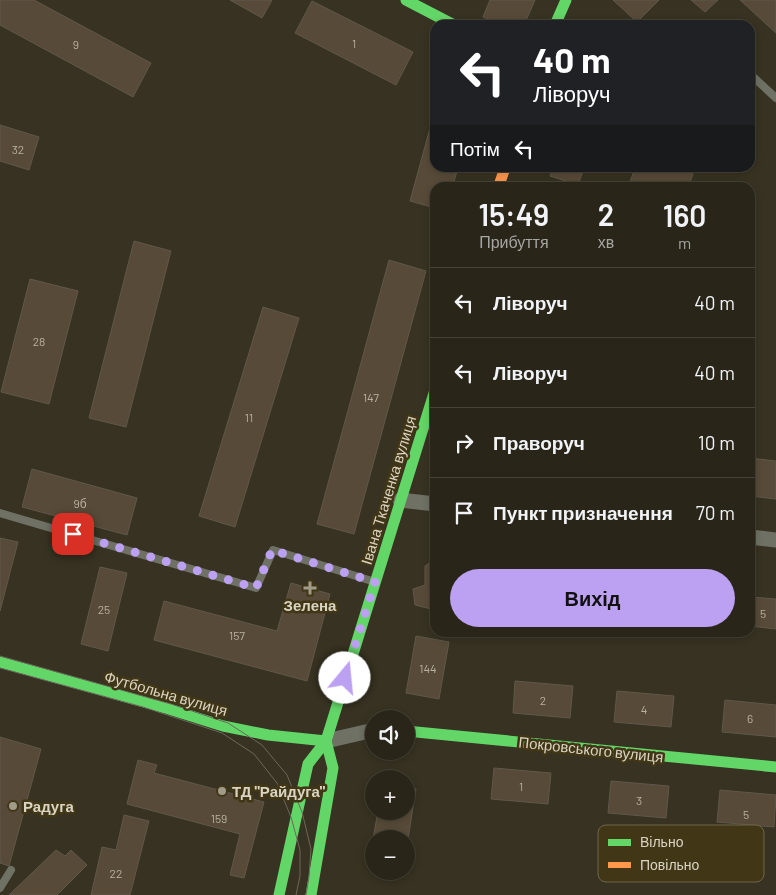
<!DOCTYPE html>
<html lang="uk">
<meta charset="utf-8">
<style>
body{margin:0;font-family:Barlow,sans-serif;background:#353226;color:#f1f3f6;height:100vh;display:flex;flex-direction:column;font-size:19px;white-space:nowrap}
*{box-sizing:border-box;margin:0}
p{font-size:16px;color:#a5a5a2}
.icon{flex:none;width:28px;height:28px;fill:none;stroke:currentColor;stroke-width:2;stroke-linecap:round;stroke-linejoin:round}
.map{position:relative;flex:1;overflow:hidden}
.details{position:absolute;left:430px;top:182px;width:325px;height:455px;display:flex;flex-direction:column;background:#292619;border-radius:15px;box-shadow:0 2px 8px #0003,0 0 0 1px #454338}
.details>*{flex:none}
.hud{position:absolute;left:430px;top:20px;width:325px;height:152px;border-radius:15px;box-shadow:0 2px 8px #0003,0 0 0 1px #454338;background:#202124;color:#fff;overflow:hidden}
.tools{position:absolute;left:365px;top:710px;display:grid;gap:10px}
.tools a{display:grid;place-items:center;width:50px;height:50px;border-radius:50%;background:#292619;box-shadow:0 2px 8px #0003,0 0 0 1px #454338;font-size:25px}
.pin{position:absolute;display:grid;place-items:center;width:42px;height:42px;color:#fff;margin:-21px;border-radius:10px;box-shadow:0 2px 8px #0006}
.me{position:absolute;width:55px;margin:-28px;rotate:17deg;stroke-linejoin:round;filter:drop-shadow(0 0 4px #0008)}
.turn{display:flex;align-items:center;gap:18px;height:105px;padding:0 20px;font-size:22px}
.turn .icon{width:65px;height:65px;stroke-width:2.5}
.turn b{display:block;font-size:35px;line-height:42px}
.then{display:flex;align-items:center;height:48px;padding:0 20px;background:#0003;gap:10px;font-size:19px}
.eta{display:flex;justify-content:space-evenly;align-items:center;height:85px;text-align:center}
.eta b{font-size:30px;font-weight:600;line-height:35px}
.button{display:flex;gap:10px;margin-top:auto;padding:10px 20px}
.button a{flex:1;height:58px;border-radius:30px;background:#bca0f2;color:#111;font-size:20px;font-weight:600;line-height:58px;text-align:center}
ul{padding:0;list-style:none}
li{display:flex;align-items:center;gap:15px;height:70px;padding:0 20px;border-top:1px solid #454338}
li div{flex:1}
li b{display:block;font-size:19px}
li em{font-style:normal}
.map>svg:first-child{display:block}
.building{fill:#574a38;stroke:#60584c}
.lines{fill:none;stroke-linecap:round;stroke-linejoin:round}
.lane{stroke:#6e7164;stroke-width:8}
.street{stroke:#6e7164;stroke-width:15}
.fast{stroke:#63d668;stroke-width:11}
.slow{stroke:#ff974d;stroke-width:11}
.tram{stroke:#6b695c;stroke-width:1}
.route{stroke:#bca0f2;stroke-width:9;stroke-dasharray:0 16.2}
.poi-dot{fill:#a19b8a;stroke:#413717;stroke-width:2}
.labels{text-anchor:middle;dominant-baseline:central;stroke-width:5;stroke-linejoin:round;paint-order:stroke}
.number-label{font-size:12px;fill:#b9b2a0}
.street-label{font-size:15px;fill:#dad4c3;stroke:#413717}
.poi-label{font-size:15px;font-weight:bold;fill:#dad4c3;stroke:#413717;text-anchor:start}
.key{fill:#413717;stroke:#6f664b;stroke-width:1}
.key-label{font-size:14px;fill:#dad4c3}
</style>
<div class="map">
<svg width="776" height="895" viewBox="0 0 776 895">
<rect width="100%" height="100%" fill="#373221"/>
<g class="building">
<path d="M 0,0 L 34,0 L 151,63 L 133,97 L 0,25 Z"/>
<path d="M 230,0 L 272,0 L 262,18 Z"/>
<path d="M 490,0 L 535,0 L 524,25 L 503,25 L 483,17 Z"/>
<path d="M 613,0 L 659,0 L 637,22 Z"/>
<path d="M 691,0 L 718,0 L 705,12 Z"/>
<path d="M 740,0 L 776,0 L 776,33 Z"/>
<path d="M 312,1 L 413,52 L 396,85 L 295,33 Z"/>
<path d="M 435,110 L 435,168 L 458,168 L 452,188 L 435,188 L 435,208 L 410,201 Z"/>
<path d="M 0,125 L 39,137 L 29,170 L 0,161 Z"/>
<path d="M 553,168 L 584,168 L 578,185 L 550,176 Z"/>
<path d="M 635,168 L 675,168 L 693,174 L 688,188 L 644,188 L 630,182 Z"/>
<path d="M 134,241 L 171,251 L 126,427 L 89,418 Z"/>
<path d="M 389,260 L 426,271 L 354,534 L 317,524 Z"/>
<path d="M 30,279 L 78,291 L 49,404 L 1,392 Z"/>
<path d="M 263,307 L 299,318 L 235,527 L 199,516 Z"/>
<path d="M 750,458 L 776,461 L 776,499 L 750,496 Z"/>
<path d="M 32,469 L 137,498 L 127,535 L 22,507 Z"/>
<path d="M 0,538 L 18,542 L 0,611 Z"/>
<path d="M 431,562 L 435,563 L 435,610 L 415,605 L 413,589 L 425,585 L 425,566 Z"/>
<path d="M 100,567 L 127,573 L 108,651 L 81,644 Z"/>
<path d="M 291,583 L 330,594 L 307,681 L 154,640 L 164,601 L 277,631 Z"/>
<path d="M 750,597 L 776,599 L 776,629 L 750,626 Z"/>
<path d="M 416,636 L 449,642 L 439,699 L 406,693 Z"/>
<path d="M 515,681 L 573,686 L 570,718 L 513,713 Z"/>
<path d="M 617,691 L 674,696 L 671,727 L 614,722 Z"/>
<path d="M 725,700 L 776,705 L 776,737 L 722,732 Z"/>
<path d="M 0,737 L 41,749 L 9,866 L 0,863 Z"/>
<path d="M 138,760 L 157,765 L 154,773 L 264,802 L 244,878 L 230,875 L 240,834 L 127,804 Z"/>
<path d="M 494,768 L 551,773 L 548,804 L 491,799 Z"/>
<path d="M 611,781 L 669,786 L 666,818 L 608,813 Z"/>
<path d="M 406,787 L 416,789 L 407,845 L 406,839 L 373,839 L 378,811 L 406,811 Z"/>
<path d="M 720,790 L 776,795 L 774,827 L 717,822 Z"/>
<path d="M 124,815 L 149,821 L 130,895 L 91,895 L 102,847 L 116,850 Z"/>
<path d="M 56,850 L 65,856 L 71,850 L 87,865 L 57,895 L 9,895 Z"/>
</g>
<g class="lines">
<g class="lane">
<path d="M 750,74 L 776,98"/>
<path d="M 0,513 L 256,588 L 273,550 L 375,582"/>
<path d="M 0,888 L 11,870"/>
</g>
<g class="street">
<path d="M 400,500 L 435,504"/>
<path d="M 750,537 L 776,540"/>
<path d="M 326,741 L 374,730"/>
</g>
<g class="fast">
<path d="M 406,0 L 454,25"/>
<path d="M 555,25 L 566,0"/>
<path d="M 0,662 L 169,709 L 223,726 L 268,735 L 326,741"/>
<path d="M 406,731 L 776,767"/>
<path d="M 279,895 L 308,764 L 326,741 L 435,390"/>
<path d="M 311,895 L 333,768 L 326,741"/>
</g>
<path class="slow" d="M 498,188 L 505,168"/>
<g class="tram">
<path d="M 0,656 L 171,704 L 228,723 L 262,745 L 287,775 L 302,812 L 311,849 L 309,877 L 306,895"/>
<path d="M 0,668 L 143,707 L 222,733 L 254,754 L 277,783 L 291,817 L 300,850 L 300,876 L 296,895"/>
</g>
</g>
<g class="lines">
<path class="route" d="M 73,534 L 256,588 L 272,550 L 375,582 L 345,678"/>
</g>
<g class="poi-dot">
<path d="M307.5 580.5h5v5h5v5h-5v5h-5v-5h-5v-5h5z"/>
<circle cx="222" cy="791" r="5"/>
<circle cx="13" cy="806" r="5"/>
</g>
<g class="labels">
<g class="number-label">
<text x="354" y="43">1</text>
<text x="76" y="44">9</text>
<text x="18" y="149">32</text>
<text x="39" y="341">28</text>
<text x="371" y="397">147</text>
<text x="249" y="417">11</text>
<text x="80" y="503">9б</text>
<text x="104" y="609">25</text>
<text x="763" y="613">5</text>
<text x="237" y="635">157</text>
<text x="428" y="668">144</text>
<text x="543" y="700">2</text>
<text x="644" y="709">4</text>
<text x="750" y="718">6</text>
<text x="521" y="786">1</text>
<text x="639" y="800">3</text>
<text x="746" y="814">5</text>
<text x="219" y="818">159</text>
<text x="116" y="873">22</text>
</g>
<g class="street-label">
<text transform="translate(388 490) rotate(-73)">Івана Ткаченка вулиця</text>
<text transform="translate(166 693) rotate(16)">Футбольна вулиця</text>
<text transform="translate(591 749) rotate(6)">Покровського вулиця</text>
</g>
<g class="poi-label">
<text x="310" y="605" text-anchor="middle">Зелена</text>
<text x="232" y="791">ТД "Райдуга"</text>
<text x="23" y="806">Радуга</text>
</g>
</g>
<rect x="598" y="825" width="166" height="57" rx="8" class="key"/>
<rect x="608" y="839" width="23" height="7" fill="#63d668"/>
<rect x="608" y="862" width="23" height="6" fill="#ff974d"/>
<g class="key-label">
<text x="640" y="847">Вільно</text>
<text x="640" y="870">Повільно</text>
</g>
</svg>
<div class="tools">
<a><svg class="icon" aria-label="sound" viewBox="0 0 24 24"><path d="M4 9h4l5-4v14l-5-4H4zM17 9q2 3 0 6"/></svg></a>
<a>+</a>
<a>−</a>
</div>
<div class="pin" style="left:73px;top:534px;background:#d93025"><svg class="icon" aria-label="arrive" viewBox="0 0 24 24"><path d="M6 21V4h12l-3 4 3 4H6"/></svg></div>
<svg class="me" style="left:345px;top:678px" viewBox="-20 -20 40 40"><circle r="19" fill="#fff"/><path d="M0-13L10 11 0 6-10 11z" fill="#bca0f2"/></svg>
<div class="hud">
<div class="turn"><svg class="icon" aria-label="left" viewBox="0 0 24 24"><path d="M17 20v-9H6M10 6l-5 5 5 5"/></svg><div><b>40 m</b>Ліворуч</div></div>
<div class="then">Потім<svg class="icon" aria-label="left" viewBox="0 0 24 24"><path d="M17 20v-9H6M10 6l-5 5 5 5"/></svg></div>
</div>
<section class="details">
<div class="eta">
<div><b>15:49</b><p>Прибуття</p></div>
<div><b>2</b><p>хв</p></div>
<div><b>160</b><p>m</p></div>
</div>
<ul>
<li><svg class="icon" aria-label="left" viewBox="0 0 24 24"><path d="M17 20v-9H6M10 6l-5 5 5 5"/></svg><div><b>Ліворуч</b></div><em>40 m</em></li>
<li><svg class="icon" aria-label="left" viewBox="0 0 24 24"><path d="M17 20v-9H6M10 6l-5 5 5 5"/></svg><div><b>Ліворуч</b></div><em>40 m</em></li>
<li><svg class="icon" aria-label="right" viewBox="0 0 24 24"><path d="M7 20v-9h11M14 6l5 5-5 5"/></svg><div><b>Праворуч</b></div><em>10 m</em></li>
<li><svg class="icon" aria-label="arrive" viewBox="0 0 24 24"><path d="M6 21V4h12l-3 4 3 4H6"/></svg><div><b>Пункт призначення</b></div><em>70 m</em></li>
</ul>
<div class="button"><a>Вихід</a></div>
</section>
</div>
